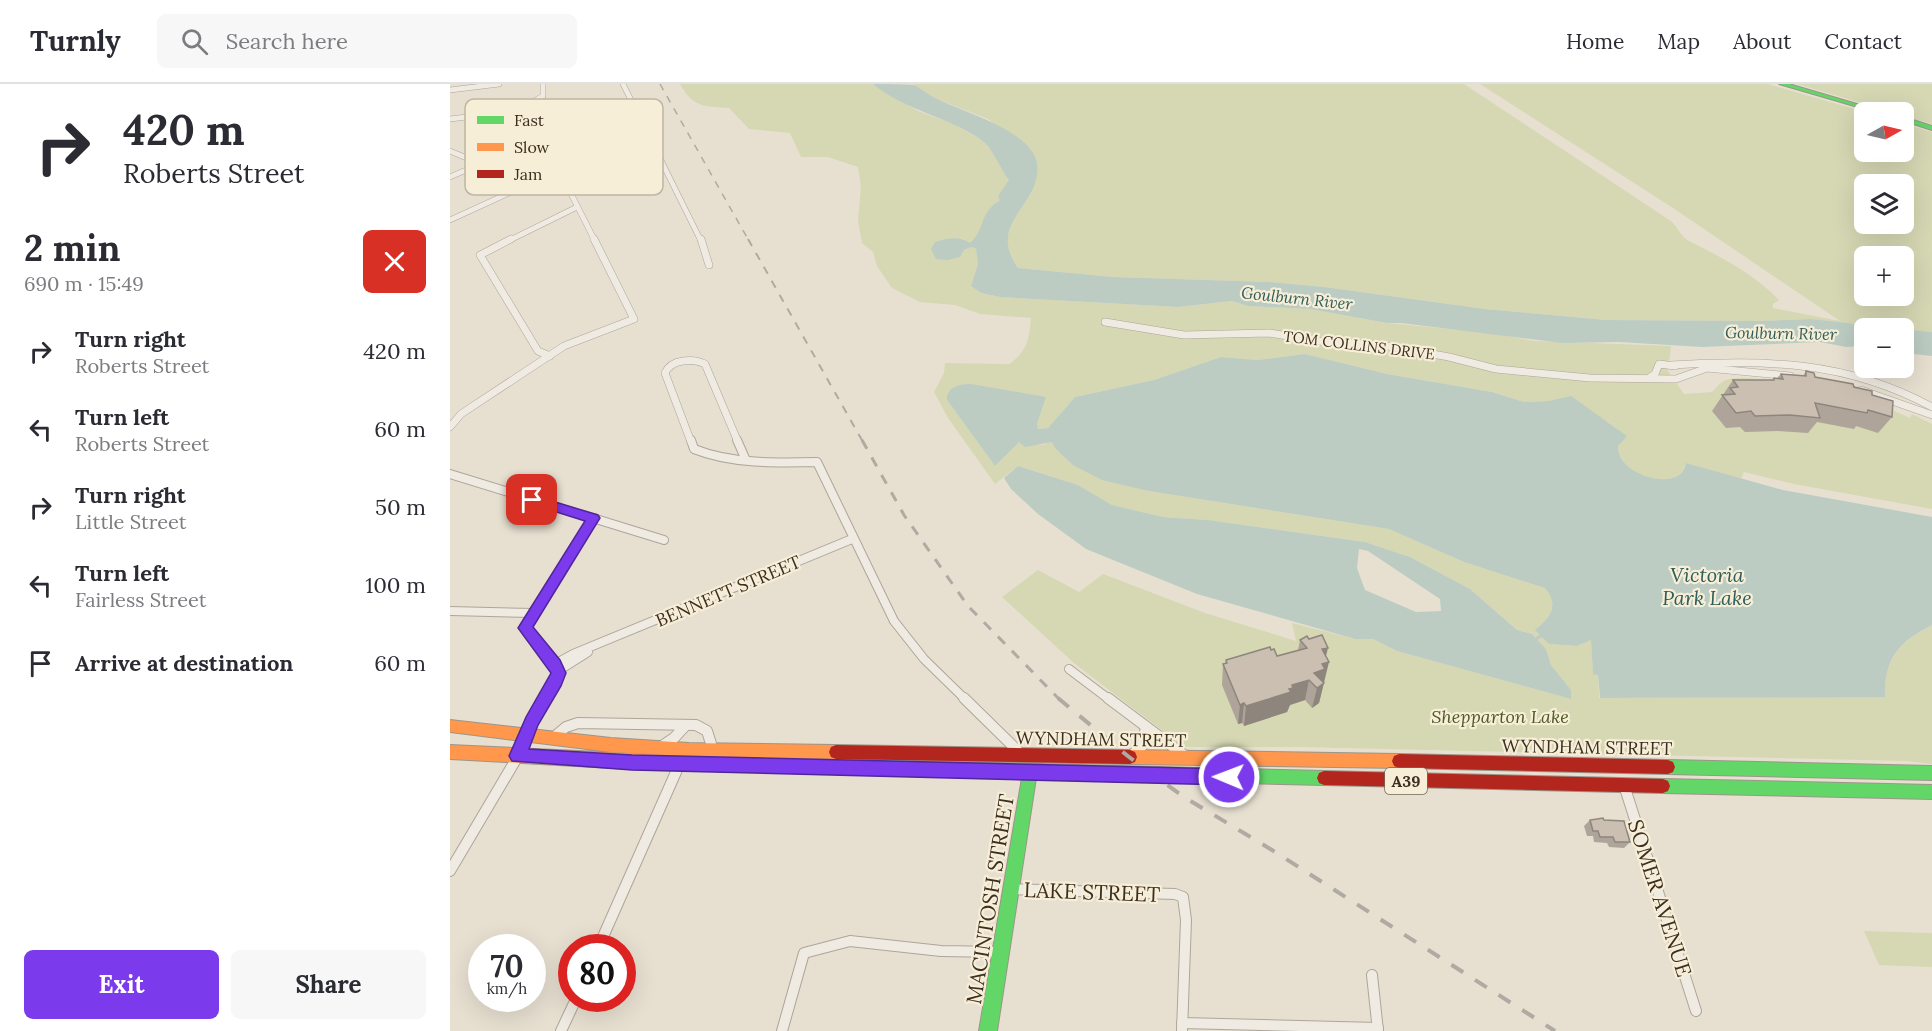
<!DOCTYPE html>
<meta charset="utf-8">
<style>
body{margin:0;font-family:Lora,serif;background:#f7f7f7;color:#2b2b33;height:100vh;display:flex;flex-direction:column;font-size:22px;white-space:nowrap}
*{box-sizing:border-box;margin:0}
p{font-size:20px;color:#7c7c81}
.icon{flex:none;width:33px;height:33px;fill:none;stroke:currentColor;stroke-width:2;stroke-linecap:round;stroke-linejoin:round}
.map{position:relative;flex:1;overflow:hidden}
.side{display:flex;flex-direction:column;background:#fff;width:450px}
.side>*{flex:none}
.guide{background:#fff;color:#2b2b33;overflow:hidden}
.needle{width:39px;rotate:82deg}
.tools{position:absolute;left:1404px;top:18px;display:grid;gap:12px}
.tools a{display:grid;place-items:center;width:60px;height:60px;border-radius:9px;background:#fff;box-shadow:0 6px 24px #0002;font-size:30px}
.speed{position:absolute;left:18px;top:850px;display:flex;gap:12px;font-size:30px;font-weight:700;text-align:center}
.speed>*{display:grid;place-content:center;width:78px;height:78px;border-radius:50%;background:#fff;box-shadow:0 6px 24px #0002;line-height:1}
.speed small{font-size:15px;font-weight:400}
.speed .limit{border:9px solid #d22;background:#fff;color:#111}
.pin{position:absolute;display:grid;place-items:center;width:51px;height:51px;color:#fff;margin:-26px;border-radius:12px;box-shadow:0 3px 9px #0006}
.me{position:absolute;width:66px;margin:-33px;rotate:271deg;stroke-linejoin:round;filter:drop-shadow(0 0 4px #0008)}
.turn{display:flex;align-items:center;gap:21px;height:126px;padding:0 24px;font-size:27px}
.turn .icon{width:78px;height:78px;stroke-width:2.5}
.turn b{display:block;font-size:42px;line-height:51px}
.round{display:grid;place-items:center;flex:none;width:63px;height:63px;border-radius:9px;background:#f7f7f7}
.headline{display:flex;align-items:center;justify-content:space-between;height:102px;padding:0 24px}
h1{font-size:36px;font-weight:700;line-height:45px}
.button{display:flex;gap:12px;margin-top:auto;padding:12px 24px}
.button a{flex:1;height:69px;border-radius:9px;background:#7c3aed;color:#fff;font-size:24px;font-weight:700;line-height:69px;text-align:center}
.button a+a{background:#f7f7f7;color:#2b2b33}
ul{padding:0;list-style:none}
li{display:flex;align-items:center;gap:18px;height:78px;padding:0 24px}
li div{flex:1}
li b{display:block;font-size:22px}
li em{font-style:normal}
header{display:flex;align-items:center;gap:36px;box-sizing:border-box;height:84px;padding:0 30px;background:#fff;border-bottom:2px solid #e1e1e2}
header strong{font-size:28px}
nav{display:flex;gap:33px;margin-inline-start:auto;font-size:21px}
.search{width:420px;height:54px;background:#f7f7f7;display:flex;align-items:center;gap:15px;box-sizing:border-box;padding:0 21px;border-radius:9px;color:#7c7c81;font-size:22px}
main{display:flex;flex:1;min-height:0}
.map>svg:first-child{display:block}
.green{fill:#d6d7b3;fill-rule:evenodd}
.water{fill:#bcccc2;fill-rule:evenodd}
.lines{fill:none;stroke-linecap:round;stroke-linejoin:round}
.stream{stroke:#bcccc2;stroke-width:3}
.street-far3-casing{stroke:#ada599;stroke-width:6}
.street-far2-casing{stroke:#ada599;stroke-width:8}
.street-far1-casing{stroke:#ada599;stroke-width:10}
.street-casing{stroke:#ada599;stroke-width:12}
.fast-casing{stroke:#9c958a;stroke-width:2}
.slow-casing{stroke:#9c958a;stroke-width:2}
.jam-casing{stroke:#9c958a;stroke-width:2}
.street-far3{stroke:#efebe3;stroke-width:5}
.street-far2{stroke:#efebe3;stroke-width:7}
.street-far1{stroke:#efebe3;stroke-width:8}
.street{stroke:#efebe3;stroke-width:10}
.fast{fill:#63d668;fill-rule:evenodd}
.slow{fill:#ff974d;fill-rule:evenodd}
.jam{fill:#b3261e;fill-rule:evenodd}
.rail-far3{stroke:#afaaa2;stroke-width:1.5;stroke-dasharray:7 7;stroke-linecap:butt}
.rail-far2{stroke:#afaaa2;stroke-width:2;stroke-dasharray:8 8;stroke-linecap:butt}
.rail-far1{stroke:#afaaa2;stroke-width:3;stroke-dasharray:10 10;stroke-linecap:butt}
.rail{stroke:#afaaa2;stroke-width:4;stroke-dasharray:14 14;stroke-linecap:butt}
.wall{fill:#afa499}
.shaded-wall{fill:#8e867d}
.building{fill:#cbbfb2;stroke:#8e867d;stroke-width:1.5}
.route{fill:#7c3aed;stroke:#51269a;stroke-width:1.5}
.labels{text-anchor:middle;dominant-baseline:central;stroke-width:4.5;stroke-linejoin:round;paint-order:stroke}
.far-street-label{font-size:15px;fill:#3d2e20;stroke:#f7eed8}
.far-water-label{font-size:16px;font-style:italic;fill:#2f5d5a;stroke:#f7eed8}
.shield{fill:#f7eed8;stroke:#756857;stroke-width:1.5}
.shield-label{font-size:16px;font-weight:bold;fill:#3d2e20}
.street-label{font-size:18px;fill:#3d2e20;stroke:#f7eed8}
.park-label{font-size:18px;font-style:italic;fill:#4d5a26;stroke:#f7eed8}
.water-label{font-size:20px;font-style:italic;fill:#2f5d5a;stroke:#f7eed8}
.near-street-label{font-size:21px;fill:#3d2e20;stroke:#f7eed8}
.key{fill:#f7eed8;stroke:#bfb4a1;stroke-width:1.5}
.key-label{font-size:16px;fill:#3d2e20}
</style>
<header>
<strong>Turnly</strong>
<div class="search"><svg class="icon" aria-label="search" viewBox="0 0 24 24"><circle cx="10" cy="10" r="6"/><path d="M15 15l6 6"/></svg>Search here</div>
<nav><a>Home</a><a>Map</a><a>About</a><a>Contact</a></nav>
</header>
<main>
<section class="side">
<div class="guide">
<div class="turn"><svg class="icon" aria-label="right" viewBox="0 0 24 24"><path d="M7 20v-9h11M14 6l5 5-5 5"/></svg><div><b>420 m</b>Roberts Street</div></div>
</div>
<div class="headline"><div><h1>2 min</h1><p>690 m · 15:49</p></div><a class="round" style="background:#d93025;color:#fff"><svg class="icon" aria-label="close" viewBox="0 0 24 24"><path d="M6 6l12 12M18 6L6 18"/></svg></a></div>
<ul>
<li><svg class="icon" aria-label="right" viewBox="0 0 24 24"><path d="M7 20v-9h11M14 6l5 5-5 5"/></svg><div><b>Turn right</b><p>Roberts Street</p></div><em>420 m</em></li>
<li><svg class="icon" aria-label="left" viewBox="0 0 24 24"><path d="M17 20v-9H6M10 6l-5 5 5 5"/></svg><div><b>Turn left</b><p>Roberts Street</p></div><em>60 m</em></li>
<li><svg class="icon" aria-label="right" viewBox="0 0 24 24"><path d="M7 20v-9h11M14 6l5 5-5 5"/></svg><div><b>Turn right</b><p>Little Street</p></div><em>50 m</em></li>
<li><svg class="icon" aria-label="left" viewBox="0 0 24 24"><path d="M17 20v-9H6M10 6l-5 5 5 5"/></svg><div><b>Turn left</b><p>Fairless Street</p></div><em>100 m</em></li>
<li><svg class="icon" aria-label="arrive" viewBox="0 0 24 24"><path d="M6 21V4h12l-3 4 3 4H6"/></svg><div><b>Arrive at destination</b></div><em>60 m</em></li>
</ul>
<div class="button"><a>Exit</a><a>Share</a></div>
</section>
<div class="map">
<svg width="1482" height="947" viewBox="0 0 1482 947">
<rect width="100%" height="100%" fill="#e7e0d1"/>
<g class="green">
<path d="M 230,0 L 423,0 L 468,27 L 503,40 L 532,56 L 543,69 L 560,96 L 548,112 L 551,115 C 534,127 534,147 520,160 L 511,154 L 510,173 L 514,166 L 522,163 L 526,165 L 528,180 L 521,202 L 531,209 L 550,213 L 728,223 L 782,217 L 798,222 L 860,225 L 937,239 L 1041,249 L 1084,257 L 1221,262 L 1218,287 L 1234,310 L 1262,308 C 1268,302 1272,296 1280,295 C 1317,288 1401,316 1440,325 L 1460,334 L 1462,330 L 1482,340 L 1482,425 L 1344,400 L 1294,388 L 1291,395 L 1236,379 C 1229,411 1168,391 1168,362 L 1176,352 L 1158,338 L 1099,317 L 1074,318 L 1042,308 L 937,290 L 855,270 L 807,276 L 771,273 L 704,296 L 625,313 L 598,344 L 588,345 L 587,340 L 596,313 L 497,316 L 545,382 L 569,357 L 592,361 L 603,357 L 699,407 L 939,445 L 1014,478 L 1096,504 C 1110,522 1099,534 1086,546 L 1099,560 L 1127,562 L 1141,556 L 1143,589 L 1148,591 L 1149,614 L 1435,612 C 1434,574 1450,558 1482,541 L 1482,680 L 1457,677 L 848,663 L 734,663 L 625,580 L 552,513 L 588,486 L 629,508 L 653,490 L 755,529 L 846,557 L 842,539 L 905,555 L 923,555 L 947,567 L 1121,615 L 1121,606 L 1101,581 L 1096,565 L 1082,550 L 1067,546 L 1020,505 L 960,473 L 915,458 L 758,436 L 713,433 L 662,421 L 628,401 L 568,382 L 545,400 L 498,334 L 484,308 L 494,289 L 495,279 L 560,280 C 578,265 579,256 581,234 L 530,230 L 505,221 L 470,218 L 442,204 L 427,182 L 423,168 L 412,159 L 408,137 L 411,102 L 408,83 L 378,73 L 351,73 L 340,49 L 299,45 L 279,24 C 254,22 243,24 230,0 Z"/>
<path d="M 463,0 L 1014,0 L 1221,137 C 1228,143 1231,153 1239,157 C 1271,173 1304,190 1329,216 L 1323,220 L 1323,224 L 1390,237 L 1223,124 L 1030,0 L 1318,0 L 1415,28 L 1414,68 L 1454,68 L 1454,40 L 1482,48 L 1482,248 L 1361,235 L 1310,237 L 1156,236 L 1035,225 L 874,203 L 820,198 L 663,193 L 568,184 L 559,170 L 556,157 L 562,137 L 581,109 L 581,66 L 538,35 L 487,15 ZM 1414,100 L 1454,100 L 1454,140 L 1414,140 ZM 1414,172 L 1454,172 L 1454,212 L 1414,212 Z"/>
<path d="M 1347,0 L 1482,0 L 1482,40 L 1454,32 L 1454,28 L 1442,28 Z"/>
<path d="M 1414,847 L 1482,849 L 1482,883 L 1429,881 Z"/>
</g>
<g class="water">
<path d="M 423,0 C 434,0 454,0 464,1 C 471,4 479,11 487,15 C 511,27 583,47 587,80 C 592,122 535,138 568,184 L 663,193 L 820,198 L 874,203 L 1035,225 L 1156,236 L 1310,237 L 1361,235 L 1482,248 L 1482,272 L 1454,269 L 1454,244 L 1414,244 L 1414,262 L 1396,263 L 1370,258 L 1252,263 L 1169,258 L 1112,259 L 951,239 L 937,239 L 860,225 L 798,222 L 782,217 L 728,223 L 550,213 L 531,209 L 521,202 L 528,180 L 526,165 L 522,163 L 514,166 L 510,173 L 497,176 L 486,175 L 481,165 L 485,158 C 499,154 508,152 520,159 C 536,145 528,130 550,116 L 548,112 L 559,96 C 549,83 544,65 530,55 C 498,33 454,26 423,0 Z"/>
<path d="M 855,270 L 937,290 L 1042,308 L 1074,318 L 1099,317 L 1121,312 L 1177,352 L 1168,362 C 1167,392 1232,410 1236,379 L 1333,406 L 1482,433 L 1482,541 C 1449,558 1434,574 1435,613 L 1150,614 L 1148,591 L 1143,590 L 1141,556 L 1127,562 L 1099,560 L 1085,546 C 1100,534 1110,521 1095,504 L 1014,478 L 939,445 L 699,407 L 652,396 L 623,381 L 605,364 L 602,358 L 575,363 L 569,358 L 545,382 L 497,316 C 496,303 510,300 521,300 L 596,313 L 587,340 L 588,345 L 598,344 L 625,313 L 704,296 L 771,273 L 807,276 Z"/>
<path d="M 568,382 L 628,401 L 662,421 L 713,433 L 758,436 L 915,458 L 960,473 L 1020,505 L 1067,546 L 1082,550 L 1096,565 L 1101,581 L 1121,606 L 1121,615 L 947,567 L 923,555 L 905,555 L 747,510 L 636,465 L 588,430 L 561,405 L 554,394 ZM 909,465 L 918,467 L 990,515 L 991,527 L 966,528 L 915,506 L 907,484 Z"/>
</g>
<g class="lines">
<path class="stream" d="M 1086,555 L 1091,552"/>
<g class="street-far3-casing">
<g id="street-far3">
<path d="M 173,0 L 251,157"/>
<path d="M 0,6 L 49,0"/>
<path d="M 57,32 L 93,12 L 93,0"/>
<path d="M 0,35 C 38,29 67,35 102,49"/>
<path d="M 0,67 L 31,80"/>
<path d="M 109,86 L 145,157"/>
<path d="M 0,93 L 150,28 L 183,20"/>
<path d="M 0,136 L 196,46"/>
<path d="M 58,157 L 127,123"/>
</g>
</g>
<g class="street-far2-casing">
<g id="street-far2">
<path d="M 61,155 L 30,171 L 88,267 L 100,272"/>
<path d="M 251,155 L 259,181"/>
<path d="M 655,238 L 734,251 L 819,249 L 876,258 L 932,261 L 999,273 L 1046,285 L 1140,294 L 1226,295 L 1257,284 L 1340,292"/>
<path d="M 1221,281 C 1317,276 1395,276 1482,323"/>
<path d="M 1199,294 L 1205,290 L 1209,280 L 1225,282"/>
<path d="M 1411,306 L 1482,331"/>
<path d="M 0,343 L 11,330 L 114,262 L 184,235 L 144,155"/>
<path d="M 241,358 L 215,289 C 221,275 243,274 255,280 L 288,358"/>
</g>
</g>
<g class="street-far1-casing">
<g id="street-far1">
<path d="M 241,356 L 244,365 C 281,380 327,379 367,378 L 444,537 L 474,575 L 516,616"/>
<path d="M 287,356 L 295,374"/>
<path d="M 0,390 L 214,456"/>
<path d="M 0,527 L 83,529 L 75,544 L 105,580 L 108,589 L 95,616"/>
<path d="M 83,529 L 144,434"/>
<path d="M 105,580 L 123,570 L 402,455"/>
<path d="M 619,585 L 660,616"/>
<path d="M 108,587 L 138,568"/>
</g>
</g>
<g class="street-casing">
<g id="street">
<path d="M 514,614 L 572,671"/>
<path d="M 658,614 L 734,671"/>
<path d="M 78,649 L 95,614"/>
<path d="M 104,653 L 116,643 L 128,639 L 246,641 L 257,647 L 263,666"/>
<path d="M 212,662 L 224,654 L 236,641"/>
<path d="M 682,671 L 692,662 L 696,643"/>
<path d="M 1174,701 L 1246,927"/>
<path d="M 0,787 L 68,672"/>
<path d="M 561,805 L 725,810 L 733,813 L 736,836 L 732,947"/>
<path d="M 148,864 L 230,679"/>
<path d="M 922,891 L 928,947"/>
<path d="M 732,939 L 928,944"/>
<path d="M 111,947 L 126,915"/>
<path d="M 332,947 L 354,869 L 400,857 L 491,867 L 551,868"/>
</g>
</g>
<g class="fast-casing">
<g id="fast">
<path d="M 1329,0 L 1339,0 L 1434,28 L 1425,28 Z"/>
<path d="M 1454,33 L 1482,42 L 1482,46 L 1454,37 Z"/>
<path d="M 418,676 L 874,687 L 879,689 L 881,694 L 879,699 L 874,701 L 586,694 L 547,947 L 529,947 L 572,694 L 418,690 L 413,688 L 411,683 L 413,678 Z"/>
<path d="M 1218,676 L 1482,682 L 1482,696 L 1218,690 L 1213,688 L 1211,683 L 1213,678 Z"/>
<path d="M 1213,695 L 1482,701 L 1482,715 L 1213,709 L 1208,707 L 1206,702 L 1208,697 Z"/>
</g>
</g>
<g class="slow-casing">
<g id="slow">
<path d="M 0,636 L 161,654 L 239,659 L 386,661 L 391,663 L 393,668 L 391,673 L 386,675 L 252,673 L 418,676 L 423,678 L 425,683 L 423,688 L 418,690 L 181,685 L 0,675 L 0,661 L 237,672 L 161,668 L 0,648 Z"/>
<path d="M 680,666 L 949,670 L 954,672 L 956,677 L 954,682 L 949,684 L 680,680 L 675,678 L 673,673 L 675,668 Z"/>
</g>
</g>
<g class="jam-casing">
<g id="jam">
<path d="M 386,661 L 680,666 L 685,668 L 687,673 L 685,678 L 680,680 L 386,675 L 381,673 L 379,668 L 381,663 Z"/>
<path d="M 949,670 L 1218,676 L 1223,678 L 1225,683 L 1223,688 L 1218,690 L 949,684 L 944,682 L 942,677 L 944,672 Z"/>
<path d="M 874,687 L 1213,695 L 1218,697 L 1220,702 L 1218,707 L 1213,709 L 874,701 L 869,699 L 867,694 L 869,689 Z"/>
</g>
</g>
<use href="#street-far3" class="street-far3"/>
<use href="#street-far2" class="street-far2"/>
<use href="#street-far1" class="street-far1"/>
<use href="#street" class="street"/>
<use href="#fast" class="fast"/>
<use href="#slow" class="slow"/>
<use href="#jam" class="jam"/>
<path class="rail-far3" d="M 210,0 L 299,157"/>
<path class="rail-far2" d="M 298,155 L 413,358"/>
<path class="rail-far1" d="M 412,356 L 454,431 L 518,522 L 610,616"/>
<path class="rail" d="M 608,614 L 679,673 L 734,713 L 822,766 L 1105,947"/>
</g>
<g class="wall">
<path d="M 1356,287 L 1365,293 L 1404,303 L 1422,311 L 1442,333 L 1428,349 L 1406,342 L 1404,345 L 1367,338 L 1358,349 L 1328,347 L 1295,348 L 1290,343 L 1276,344 L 1262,327 L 1283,296 L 1323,296 L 1324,294 L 1327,294 L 1331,290 L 1353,292 Z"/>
<path d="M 850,556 L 876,573 L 874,599 L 869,619 L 862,624 L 855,616 L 840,621 L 837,628 L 794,642 L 792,639 L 788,640 L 772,601 L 773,580 L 775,580 L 776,576 L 821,566 L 827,572 L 848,566 Z"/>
<path d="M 1140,736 L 1154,736 L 1180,758 L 1174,764 L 1159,763 L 1157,759 L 1144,758 L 1143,752 L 1137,752 L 1134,742 Z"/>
</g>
<g class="shaded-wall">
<path d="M 878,564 L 874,580 L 879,578 L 869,619 L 862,624 L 867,604 L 864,589 L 872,565 Z"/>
<path d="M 859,596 L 855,616 L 840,621 L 837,628 L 794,642 L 796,622 L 839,605 L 842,601 Z"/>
<path d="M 794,619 L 792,639 L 788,640 L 790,621 Z"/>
</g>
<g class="building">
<path d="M 1356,287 L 1364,289 L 1365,293 L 1403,300 L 1404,303 L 1422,307 L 1422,311 L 1443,317 L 1442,333 L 1418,326 L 1417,329 L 1365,319 L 1370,334 L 1340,331 L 1305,332 L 1301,327 L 1286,329 L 1272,311 L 1285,310 L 1280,304 L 1288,303 L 1283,296 L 1324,296 L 1324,294 L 1333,295 L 1331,290 L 1356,292 Z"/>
<path d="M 872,551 L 878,564 L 872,565 L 879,578 L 872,580 L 875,585 L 864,589 L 874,599 L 867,604 L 859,596 L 842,601 L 843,604 L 839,605 L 841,608 L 796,622 L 794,619 L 790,621 L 773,580 L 777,579 L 776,576 L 820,563 L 821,566 L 824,565 L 827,572 L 857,564 L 850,556 L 857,552 L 859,555 Z"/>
<path d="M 1153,734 L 1154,736 L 1174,737 L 1180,758 L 1165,758 L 1163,753 L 1150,753 L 1148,747 L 1143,747 L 1140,736 Z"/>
</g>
<path class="route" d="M 82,411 L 148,431 L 150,434 L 83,543 L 110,576 L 116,589 L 111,602 L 88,641 L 79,665 L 182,671 L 779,685 L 785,687 L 787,693 L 785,698 L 779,701 L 182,686 L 62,677 L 59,672 L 76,633 L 101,589 L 68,544 L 135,437 L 78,419 L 76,416 L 78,412 Z"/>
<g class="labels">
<g class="far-street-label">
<text transform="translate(909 261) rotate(7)">TOM COLLINS DRIVE</text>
</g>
<g class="far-water-label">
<text transform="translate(847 214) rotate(6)">Goulburn River</text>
<text transform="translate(1331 249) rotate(1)">Goulburn River</text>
</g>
<rect class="shield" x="935" y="684" width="42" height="26" rx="4.5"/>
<g class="shield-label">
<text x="956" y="697">A39</text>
</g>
<g class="street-label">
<text transform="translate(278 507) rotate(-23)">BENNETT STREET</text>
<text transform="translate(651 655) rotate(1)">WYNDHAM STREET</text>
<text transform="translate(1137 663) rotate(1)">WYNDHAM STREET</text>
</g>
<g class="park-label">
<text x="1050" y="632">Shepparton Lake</text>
</g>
<g class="water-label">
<text x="1257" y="490">Victoria<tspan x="1257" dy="23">Park Lake</tspan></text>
</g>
<g class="near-street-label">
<text transform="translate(642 808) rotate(2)">LAKE STREET</text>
<text transform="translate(1210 814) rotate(72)">SOMER AVENUE</text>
<text transform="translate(540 815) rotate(-81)">MACINTOSH STREET</text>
</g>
</g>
<rect x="15" y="15" width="198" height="96" rx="9" class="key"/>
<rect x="27" y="32" width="27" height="8" fill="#63d668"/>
<rect x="27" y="59" width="27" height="8" fill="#ff974d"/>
<rect x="27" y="86" width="27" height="8" fill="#b3261e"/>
<g class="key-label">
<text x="64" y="42">Fast</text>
<text x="64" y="69">Slow</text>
<text x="64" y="96">Jam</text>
</g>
</svg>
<div class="tools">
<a><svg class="needle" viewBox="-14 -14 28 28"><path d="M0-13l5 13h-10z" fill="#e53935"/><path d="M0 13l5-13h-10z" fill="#7c7c81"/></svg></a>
<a><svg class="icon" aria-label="layers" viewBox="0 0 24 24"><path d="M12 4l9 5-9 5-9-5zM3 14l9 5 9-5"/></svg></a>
<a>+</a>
<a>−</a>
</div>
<div class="speed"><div>70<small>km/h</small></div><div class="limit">80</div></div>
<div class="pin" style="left:82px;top:416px;background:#d93025"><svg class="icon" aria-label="arrive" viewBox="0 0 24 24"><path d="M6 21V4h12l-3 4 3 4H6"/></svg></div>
<svg class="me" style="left:779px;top:693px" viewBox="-20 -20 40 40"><circle r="17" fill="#7c3aed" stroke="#fff" stroke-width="3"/><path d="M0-11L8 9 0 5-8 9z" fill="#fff"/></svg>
</div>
</main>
